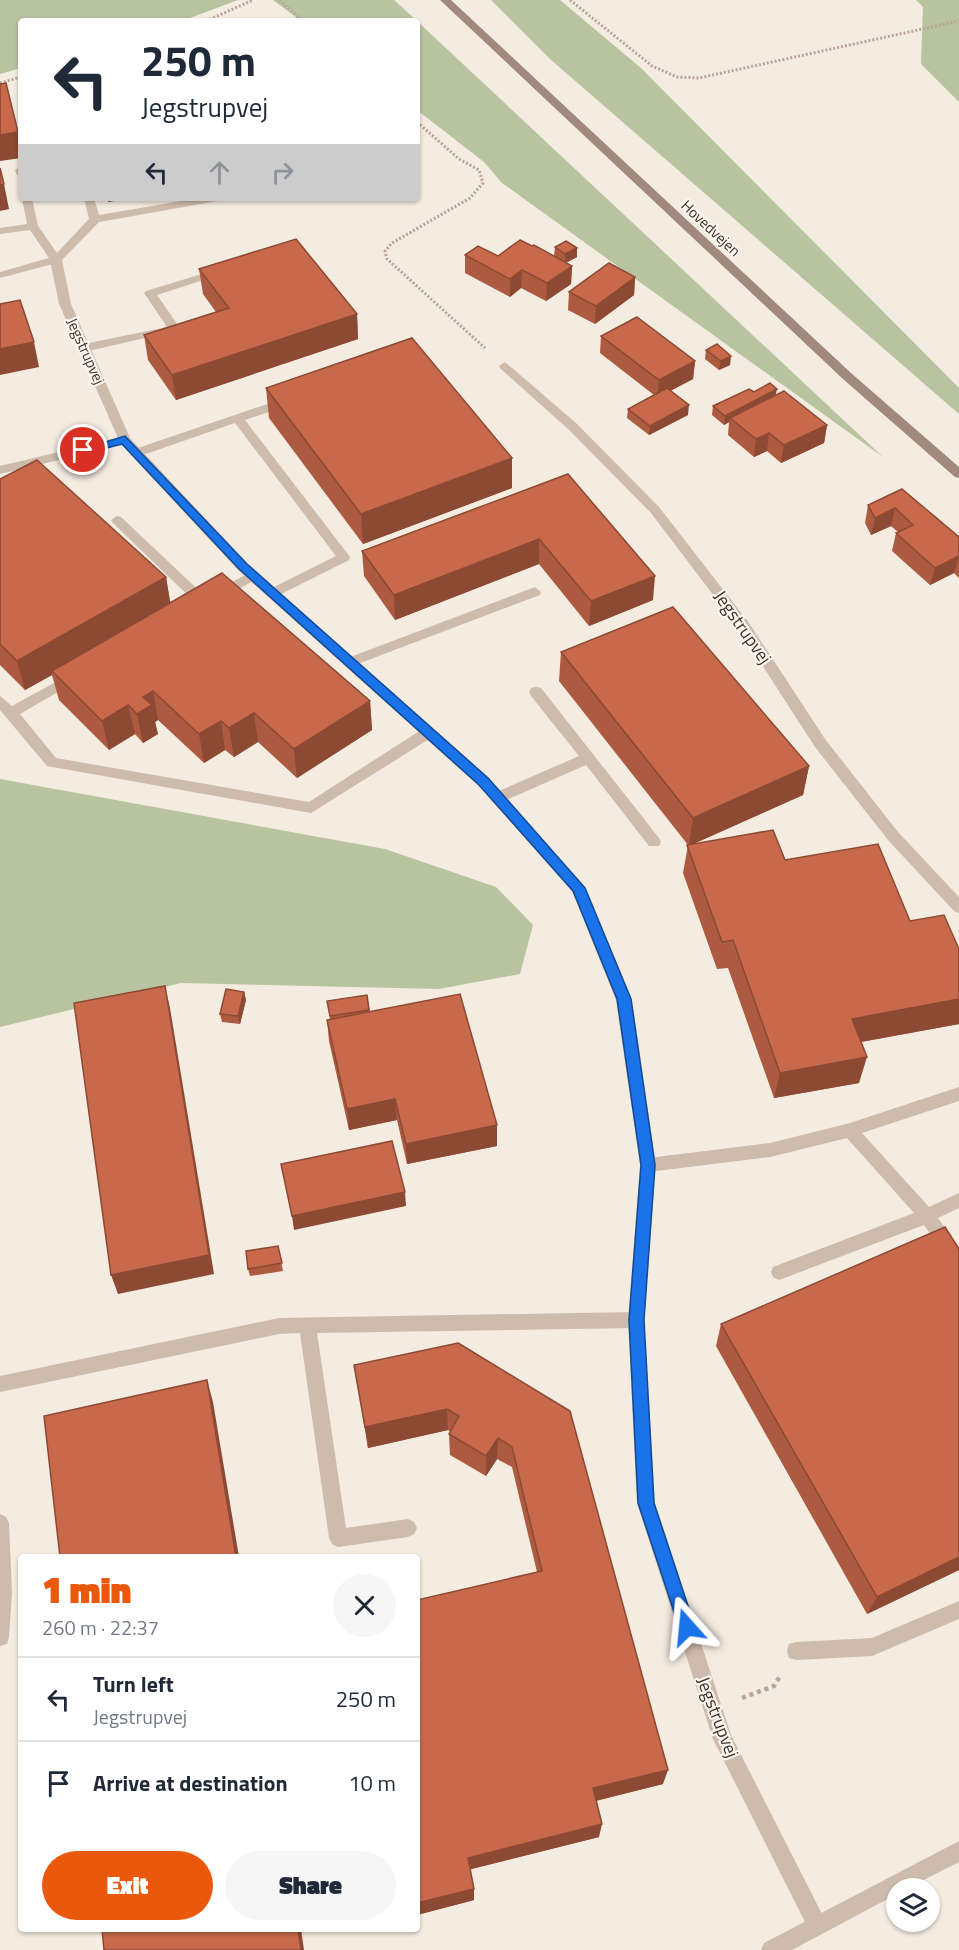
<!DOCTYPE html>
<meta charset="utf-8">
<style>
body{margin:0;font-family:"Titillium Web",sans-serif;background:#f6f6f7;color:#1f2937;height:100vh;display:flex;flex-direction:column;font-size:22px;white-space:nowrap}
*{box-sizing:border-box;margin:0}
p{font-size:20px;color:#747a83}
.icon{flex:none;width:33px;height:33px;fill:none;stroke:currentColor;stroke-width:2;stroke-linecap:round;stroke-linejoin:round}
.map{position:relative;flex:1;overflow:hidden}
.details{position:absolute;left:18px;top:1554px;width:402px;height:378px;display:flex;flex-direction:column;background:#fff;border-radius:6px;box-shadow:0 2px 4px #0004}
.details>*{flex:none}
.guide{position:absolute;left:18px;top:18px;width:402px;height:183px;border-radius:6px;box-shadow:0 2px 4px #0004;background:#fff;color:#1f2937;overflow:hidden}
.controls{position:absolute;left:886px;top:1878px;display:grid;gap:12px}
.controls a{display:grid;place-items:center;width:54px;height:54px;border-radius:50%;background:#fff;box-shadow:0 2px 4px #0004;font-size:30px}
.pin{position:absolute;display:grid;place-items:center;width:51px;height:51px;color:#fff;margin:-26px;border:3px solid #fff;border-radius:50%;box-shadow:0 2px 6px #0007}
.me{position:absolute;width:66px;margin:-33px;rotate:342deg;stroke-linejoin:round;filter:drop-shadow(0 0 4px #0008)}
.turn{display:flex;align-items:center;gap:21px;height:126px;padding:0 24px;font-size:27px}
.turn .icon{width:78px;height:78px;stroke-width:2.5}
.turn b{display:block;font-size:42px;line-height:51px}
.lanes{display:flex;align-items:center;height:57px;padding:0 24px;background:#0003;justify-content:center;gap:30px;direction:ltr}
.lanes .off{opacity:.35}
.round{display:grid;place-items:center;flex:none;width:63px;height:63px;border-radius:32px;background:#f6f6f7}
.headline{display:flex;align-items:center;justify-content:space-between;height:102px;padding:0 24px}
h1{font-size:36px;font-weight:800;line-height:45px;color:#ea580c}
.button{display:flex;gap:12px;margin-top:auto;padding:12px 24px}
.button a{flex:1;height:69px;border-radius:36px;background:#ea580c;color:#fff;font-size:24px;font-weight:800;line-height:69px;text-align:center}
.button a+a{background:#f6f6f7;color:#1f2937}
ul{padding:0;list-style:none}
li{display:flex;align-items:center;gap:18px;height:84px;padding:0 24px;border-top:2px solid #e0e1e3}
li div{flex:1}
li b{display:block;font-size:22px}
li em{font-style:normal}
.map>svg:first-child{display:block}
.green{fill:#b8c4a0}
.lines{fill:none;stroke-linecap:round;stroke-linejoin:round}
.path-far1{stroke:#b9a596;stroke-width:3;stroke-dasharray:2 2;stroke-linecap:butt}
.path{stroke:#b9a596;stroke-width:4.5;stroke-dasharray:4 4;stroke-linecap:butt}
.service{fill:#cdbbac;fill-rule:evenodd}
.minor{fill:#cdbbac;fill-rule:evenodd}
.tertiary{fill:#cdbbac;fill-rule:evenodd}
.secondary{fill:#a18a7d;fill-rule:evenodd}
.wall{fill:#ac5a40}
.shaded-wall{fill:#8c4a34}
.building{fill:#c8694b;stroke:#8c4a34;stroke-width:1.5}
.route{fill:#1a73e8;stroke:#114b97;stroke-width:1.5}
.labels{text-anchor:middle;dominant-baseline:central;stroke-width:4.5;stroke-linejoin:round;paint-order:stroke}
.far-street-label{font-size:15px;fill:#3b302b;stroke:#fbf5ee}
.street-label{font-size:18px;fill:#3b302b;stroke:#fbf5ee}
</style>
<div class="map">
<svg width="959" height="1950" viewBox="0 0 959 1950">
<rect width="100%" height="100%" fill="#f4ebe1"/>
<g class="green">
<path d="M 0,0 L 238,0 L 182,21 L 21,21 L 21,68 L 0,74 Z"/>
<path d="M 273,0 L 394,0 L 417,21 L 301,21 Z"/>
<path d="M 491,0 L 560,0 L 641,68 L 959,388 L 959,414 L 550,59 Z"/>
<path d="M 916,0 L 959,0 L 959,102 L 921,64 L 923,7 Z"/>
<path d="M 417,21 L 883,457 L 502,183 L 484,162 L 417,110 Z"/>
<path d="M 0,779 L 385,849 L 496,887 L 533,925 L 520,974 L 439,989 L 181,983 L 0,1027 Z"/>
</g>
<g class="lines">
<g class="path-far1">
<path d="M 279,0 L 303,21"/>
<path d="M 570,0 L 652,66 L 677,77 L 699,78 L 959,21"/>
<path d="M 206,21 L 253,0"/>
<path d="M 0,83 L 21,77"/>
<path d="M 417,122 L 459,159 L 479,170 L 483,183 L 470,198 L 392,243 L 385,251 L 387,259 L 485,348"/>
</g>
<path class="path" d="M 742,1698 L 774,1686 L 780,1676"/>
<g class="service">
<path d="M 21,167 L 21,176 L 17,175 L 15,170 Z"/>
<path d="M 22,198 L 32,198 L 38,226 L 57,253 L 89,219 L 84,198 L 94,198 L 99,215 L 199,198 L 223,198 L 218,201 L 99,222 L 60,262 L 0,278 L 0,272 L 49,258 L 30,230 L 0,234 L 0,228 L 27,224 Z"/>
<path d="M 218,269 L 224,272 L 222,274 L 157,295 L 189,341 L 187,344 L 179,344 L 171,332 L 84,352 L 78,348 L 84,344 L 167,327 L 144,293 L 146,291 Z"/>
<path d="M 288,397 L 294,401 L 292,404 L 245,420 L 350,557 L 349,560 L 273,598 L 267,593 L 268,590 L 336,556 L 235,423 L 140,456 L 132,456 L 130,453 L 132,450 Z"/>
<path d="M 117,516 L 121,517 L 209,600 L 210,603 L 209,606 L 199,606 L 113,523 L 111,520 Z"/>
<path d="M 253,571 L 259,575 L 258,578 L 223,598 L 213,598 L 212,595 L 213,592 Z"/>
<path d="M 535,587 L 541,592 L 540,595 L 355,665 L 345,665 L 343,662 L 345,659 Z"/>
<path d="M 72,673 L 77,675 L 79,678 L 77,681 L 20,714 L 56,758 L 309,802 L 424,728 L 429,727 L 436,732 L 434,736 L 311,813 L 47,766 L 0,710 L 0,696 L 12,706 Z"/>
<path d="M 536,687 L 541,688 L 659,838 L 661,842 L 659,846 L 649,846 L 586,765 L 502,802 L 492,802 L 490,798 L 492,794 L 579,756 L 531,696 L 529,692 L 531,688 Z"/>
<path d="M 959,1087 L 959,1101 L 862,1133 L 929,1207 L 959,1193 L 959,1208 L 938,1218 L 959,1248 L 959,1268 L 953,1266 L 924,1225 L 779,1280 L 773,1277 L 771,1272 L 773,1267 L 914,1213 L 847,1138 L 770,1157 L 648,1172 L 642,1170 L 640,1165 L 642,1160 L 648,1158 L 770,1143 L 850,1123 Z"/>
<path d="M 636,1312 L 642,1315 L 644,1320 L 642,1325 L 636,1328 L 317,1333 L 346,1528 L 408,1519 L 414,1522 L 417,1528 L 414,1534 L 408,1537 L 338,1547 L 332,1544 L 329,1538 L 300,1333 L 279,1334 L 0,1392 L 0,1376 L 279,1318 Z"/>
<path d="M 0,1514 L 6,1517 L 9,1523 L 12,1593 L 9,1637 L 7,1644 L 0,1646 Z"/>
<path d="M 959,1601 L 959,1619 L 872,1656 L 796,1660 L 789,1658 L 787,1651 L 789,1644 L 796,1642 L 872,1638 Z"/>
</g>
<g class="minor">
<path d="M 56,257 L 62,260 L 71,304 L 130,438 L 248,564 L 489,778 L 585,888 L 632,1000 L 656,1165 L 644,1320 L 655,1503 L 731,1735 L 824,1918 L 827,1925 L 824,1932 L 817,1935 L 810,1932 L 713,1739 L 637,1503 L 628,1320 L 640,1165 L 616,1000 L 572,891 L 479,786 L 238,570 L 122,445 L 0,474 L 0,466 L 118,438 L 59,304 L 50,260 Z"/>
<path d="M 505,362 L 576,423 L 659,507 L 749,623 L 825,739 L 898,832 L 959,897 L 959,913 L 954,911 L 888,840 L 815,747 L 739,629 L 651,513 L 568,429 L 501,369 L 499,366 Z"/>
</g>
<path class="tertiary" d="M 959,1841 L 959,1862 L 908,1888 L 897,1888 L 897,1894 L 792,1950 L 761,1950 L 764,1943 Z"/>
<path class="secondary" d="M 440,0 L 451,0 L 851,373 L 959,467 L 959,478 L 955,477 L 843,379 Z"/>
</g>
<g class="wall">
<path d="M 555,247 L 577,248 L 577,257 L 566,263 L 572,266 L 571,284 L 546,301 L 521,288 L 510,297 L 465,273 L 465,255 L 498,256 L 554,256 Z"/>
<path d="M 199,269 L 357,314 L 358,339 L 176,400 L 148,360 L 144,335 L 216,312 L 203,294 Z"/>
<path d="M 635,277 L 634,295 L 595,324 L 568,310 L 569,292 Z"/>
<path d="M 601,336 L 695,361 L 693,379 L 670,391 L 688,415 L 649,435 L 627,418 L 628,409 L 654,395 L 600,353 Z"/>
<path d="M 706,350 L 730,365 L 719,370 L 705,359 Z"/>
<path d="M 266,388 L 512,488 L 363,544 L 269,418 Z"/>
<path d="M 754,392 L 776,395 L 827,425 L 824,443 L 781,463 L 767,451 L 754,457 L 728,435 L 729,422 L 724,425 L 712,415 L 713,406 Z"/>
<path d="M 568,474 L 653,600 L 589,626 L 539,564 L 395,620 L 364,576 L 362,551 Z"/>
<path d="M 0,479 L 166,577 L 170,603 L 370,701 L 372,730 L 297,778 L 258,742 L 234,757 L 225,750 L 204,763 L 158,720 L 155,722 L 158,734 L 143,743 L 135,734 L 109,750 L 59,700 L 52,675 L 25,690 L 0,665 Z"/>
<path d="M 902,489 L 959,537 L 959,578 L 954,573 L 930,585 L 892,551 L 896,533 L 898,532 L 891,526 L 871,535 L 865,523 L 868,505 Z"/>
<path d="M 561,652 L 809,766 L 803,795 L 695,843 L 785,860 L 910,921 L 959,949 L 959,1024 L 861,1042 L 859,1083 L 774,1098 L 728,968 L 717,969 L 683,873 L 688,845 L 559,681 Z"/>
<path d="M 244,992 L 246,1000 L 240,1024 L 222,1022 L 220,1014 Z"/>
<path d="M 367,995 L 370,1012 L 497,1125 L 497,1146 L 407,1164 L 397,1120 L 349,1130 L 329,1041 L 327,1020 L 330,1019 L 327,1001 Z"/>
<path d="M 278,1246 L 283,1271 L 250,1276 L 248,1269 Z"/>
<path d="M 721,1324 L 959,1570 L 867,1614 L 716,1346 Z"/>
<path d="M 354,1365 L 570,1411 L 663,1784 L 596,1801 L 599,1837 L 470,1869 L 474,1889 L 474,1900 L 417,1915 L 537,1572 L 512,1467 L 497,1459 L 486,1476 L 450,1455 L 449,1434 L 451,1432 L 448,1430 L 368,1448 Z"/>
</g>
<g class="shaded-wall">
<path d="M 18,132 L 21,146 L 21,158 L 0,161 L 0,135 Z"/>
<path d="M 4,184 L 9,209 L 0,211 L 0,185 Z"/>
<path d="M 108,198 L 134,198 L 108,202 Z"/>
<path d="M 577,248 L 577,257 L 565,263 L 565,254 Z"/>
<path d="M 572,266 L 571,284 L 546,301 L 547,283 Z"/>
<path d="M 522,270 L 521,288 L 510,297 L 510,279 Z"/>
<path d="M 635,277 L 634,295 L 595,324 L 596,306 Z"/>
<path d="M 357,314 L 358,339 L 176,400 L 172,375 Z"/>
<path d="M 34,342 L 39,367 L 0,375 L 0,349 Z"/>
<path d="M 731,356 L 730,365 L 719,370 L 721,361 Z"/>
<path d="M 695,361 L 693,379 L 657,398 L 659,380 Z"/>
<path d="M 777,389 L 775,398 L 730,418 L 729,422 L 724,425 L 725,416 Z"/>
<path d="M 689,405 L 688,415 L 649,435 L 650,426 Z"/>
<path d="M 827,425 L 824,443 L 781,463 L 784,445 Z"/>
<path d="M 769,433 L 767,451 L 754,457 L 756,439 Z"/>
<path d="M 512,458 L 512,488 L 363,544 L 361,514 Z"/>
<path d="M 895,508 L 891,526 L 871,535 L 875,518 Z"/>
<path d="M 539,539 L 539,564 L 395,620 L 394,595 Z"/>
<path d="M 959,556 L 954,573 L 930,585 L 935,568 Z"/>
<path d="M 655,576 L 653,600 L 589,626 L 591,601 Z"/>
<path d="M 166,577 L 171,607 L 52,671 L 52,675 L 25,690 L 17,661 Z"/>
<path d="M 153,691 L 158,720 L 155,722 L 158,734 L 143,743 L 137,714 L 143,697 Z"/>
<path d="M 370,701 L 372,730 L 297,778 L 294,749 Z"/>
<path d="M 128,705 L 135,734 L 109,750 L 102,721 Z"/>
<path d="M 254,713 L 258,742 L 234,757 L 229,728 Z"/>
<path d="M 221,721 L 225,750 L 204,763 L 199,734 Z"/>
<path d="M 809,766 L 803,795 L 689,846 L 693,818 Z"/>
<path d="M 165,986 L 170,1008 L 214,1274 L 118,1294 L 111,1275 Z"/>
<path d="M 244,992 L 246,1000 L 240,1024 L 238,1016 Z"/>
<path d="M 959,999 L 959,1024 L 844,1045 L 852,1019 Z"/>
<path d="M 867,1057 L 859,1083 L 774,1098 L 780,1073 Z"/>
<path d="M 395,1099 L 397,1120 L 349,1130 L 347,1109 Z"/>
<path d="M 497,1125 L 497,1146 L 407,1164 L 406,1144 Z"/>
<path d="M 405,1192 L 406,1206 L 294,1230 L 292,1216 Z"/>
<path d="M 207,1380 L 213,1402 L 239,1557 L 236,1557 Z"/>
<path d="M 447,1409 L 448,1430 L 368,1448 L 365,1427 Z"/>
<path d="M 498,1438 L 497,1459 L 486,1476 L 486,1456 Z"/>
<path d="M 959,1557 L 959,1570 L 867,1614 L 877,1597 Z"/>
<path d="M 668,1770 L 663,1784 L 590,1802 L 593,1788 Z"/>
<path d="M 602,1824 L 599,1837 L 468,1870 L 468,1858 Z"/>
<path d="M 474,1889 L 474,1900 L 417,1915 L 417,1903 Z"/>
<path d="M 298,1929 L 301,1929 L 304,1950 L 301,1950 Z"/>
</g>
<g class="building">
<path d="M 6,83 L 18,132 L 0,135 L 0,84 Z"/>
<path d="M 0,168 L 4,184 L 0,185 Z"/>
<path d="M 296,239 L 357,314 L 172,375 L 144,335 L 229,308 L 199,269 Z"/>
<path d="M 520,240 L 532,246 L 534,245 L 572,266 L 547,283 L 522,270 L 510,279 L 465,255 L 478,246 L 498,256 Z"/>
<path d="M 566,241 L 577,248 L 565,254 L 555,247 Z"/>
<path d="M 609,263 L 635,277 L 596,306 L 569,292 Z"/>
<path d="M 20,300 L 34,342 L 0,349 L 0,304 Z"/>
<path d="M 637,317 L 695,361 L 659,380 L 601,336 Z"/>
<path d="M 412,338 L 512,458 L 361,514 L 266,388 Z"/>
<path d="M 717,344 L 731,356 L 721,361 L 706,350 Z"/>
<path d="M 770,383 L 777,389 L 725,416 L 713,406 L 749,389 L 754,392 Z"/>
<path d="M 667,388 L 689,405 L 650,426 L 628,409 Z"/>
<path d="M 784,391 L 827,425 L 784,445 L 769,433 L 756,439 L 730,418 Z"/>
<path d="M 37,460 L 166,577 L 17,661 L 0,644 L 0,479 Z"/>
<path d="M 568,474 L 655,576 L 591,601 L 539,539 L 394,595 L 362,551 Z"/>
<path d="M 902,489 L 959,537 L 959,556 L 935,568 L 896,533 L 913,525 L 895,508 L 875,518 L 868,505 Z"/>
<path d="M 222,573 L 370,701 L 294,749 L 254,713 L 229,728 L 221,721 L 199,734 L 153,691 L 143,697 L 152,705 L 137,714 L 128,705 L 102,721 L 52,671 Z"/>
<path d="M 673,607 L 809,766 L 693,818 L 561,652 Z"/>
<path d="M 773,830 L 785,860 L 878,844 L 910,921 L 944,915 L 959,949 L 959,999 L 852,1019 L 867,1057 L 780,1073 L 733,940 L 722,942 L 687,845 Z"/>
<path d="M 165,986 L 209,1255 L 111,1275 L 74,1003 Z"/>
<path d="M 226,989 L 244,992 L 238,1016 L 220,1014 Z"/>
<path d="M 460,994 L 497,1125 L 406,1144 L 395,1099 L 347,1109 L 327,1020 Z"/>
<path d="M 367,995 L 369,1010 L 330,1016 L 327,1001 Z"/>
<path d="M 392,1141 L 405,1192 L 292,1216 L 281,1164 Z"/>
<path d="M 945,1227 L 959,1249 L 959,1557 L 877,1597 L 721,1324 Z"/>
<path d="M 278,1246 L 282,1263 L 248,1269 L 246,1251 Z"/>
<path d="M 458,1343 L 570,1411 L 668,1770 L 593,1788 L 602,1824 L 468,1858 L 474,1889 L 417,1903 L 417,1600 L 542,1571 L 512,1447 L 498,1438 L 486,1456 L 449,1434 L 459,1416 L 447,1409 L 365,1427 L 354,1365 Z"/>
<path d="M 207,1380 L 236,1557 L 60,1557 L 44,1416 Z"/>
<path d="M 102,1929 L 298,1929 L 301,1950 L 104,1950 Z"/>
</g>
<path class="route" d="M 125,436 L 247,564 L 488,778 L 585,888 L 631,999 L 655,1165 L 644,1320 L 654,1503 L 695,1627 L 693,1633 L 687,1635 L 681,1633 L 638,1503 L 629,1320 L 641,1165 L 617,999 L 573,891 L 479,785 L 239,569 L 122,444 L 83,454 L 78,450 Z"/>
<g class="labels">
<g class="far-street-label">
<text transform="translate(711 228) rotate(43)">Hovedvejen</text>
<text transform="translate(86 351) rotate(66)">Jegstrupvej</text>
</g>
<g class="street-label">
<text transform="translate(743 627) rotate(55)">Jegstrupvej</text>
<text transform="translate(718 1717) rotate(69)">Jegstrupvej</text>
</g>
</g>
</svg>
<div class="controls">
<a><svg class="icon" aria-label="layers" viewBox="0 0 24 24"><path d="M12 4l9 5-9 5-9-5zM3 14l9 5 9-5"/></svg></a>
</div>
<div class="pin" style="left:83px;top:450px;background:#d93025"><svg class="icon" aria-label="arrive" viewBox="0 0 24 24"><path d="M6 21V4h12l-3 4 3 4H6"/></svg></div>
<svg class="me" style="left:687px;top:1627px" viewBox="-20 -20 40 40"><path d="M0-17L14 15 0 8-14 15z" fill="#1a73e8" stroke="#fff" stroke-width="4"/></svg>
<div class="guide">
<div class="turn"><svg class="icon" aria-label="left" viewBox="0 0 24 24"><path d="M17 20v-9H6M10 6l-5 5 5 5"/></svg><div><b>250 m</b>Jegstrupvej</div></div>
<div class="lanes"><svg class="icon" aria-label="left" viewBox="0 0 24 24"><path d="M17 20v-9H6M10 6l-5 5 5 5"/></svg><svg class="icon off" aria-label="ahead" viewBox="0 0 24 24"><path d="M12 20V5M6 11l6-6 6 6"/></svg><svg class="icon off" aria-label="right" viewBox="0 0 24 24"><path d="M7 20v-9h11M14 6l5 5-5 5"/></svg></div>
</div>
<section class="details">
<div class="headline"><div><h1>1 min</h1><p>260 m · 22:37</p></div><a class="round"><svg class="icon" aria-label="close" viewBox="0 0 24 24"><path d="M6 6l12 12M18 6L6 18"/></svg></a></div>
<ul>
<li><svg class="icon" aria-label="left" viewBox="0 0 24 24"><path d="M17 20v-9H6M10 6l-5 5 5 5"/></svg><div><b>Turn left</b><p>Jegstrupvej</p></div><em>250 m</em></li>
<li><svg class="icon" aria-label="arrive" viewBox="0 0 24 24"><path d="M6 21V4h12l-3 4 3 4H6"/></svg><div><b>Arrive at destination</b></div><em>10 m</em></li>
</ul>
<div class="button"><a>Exit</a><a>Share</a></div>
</section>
</div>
